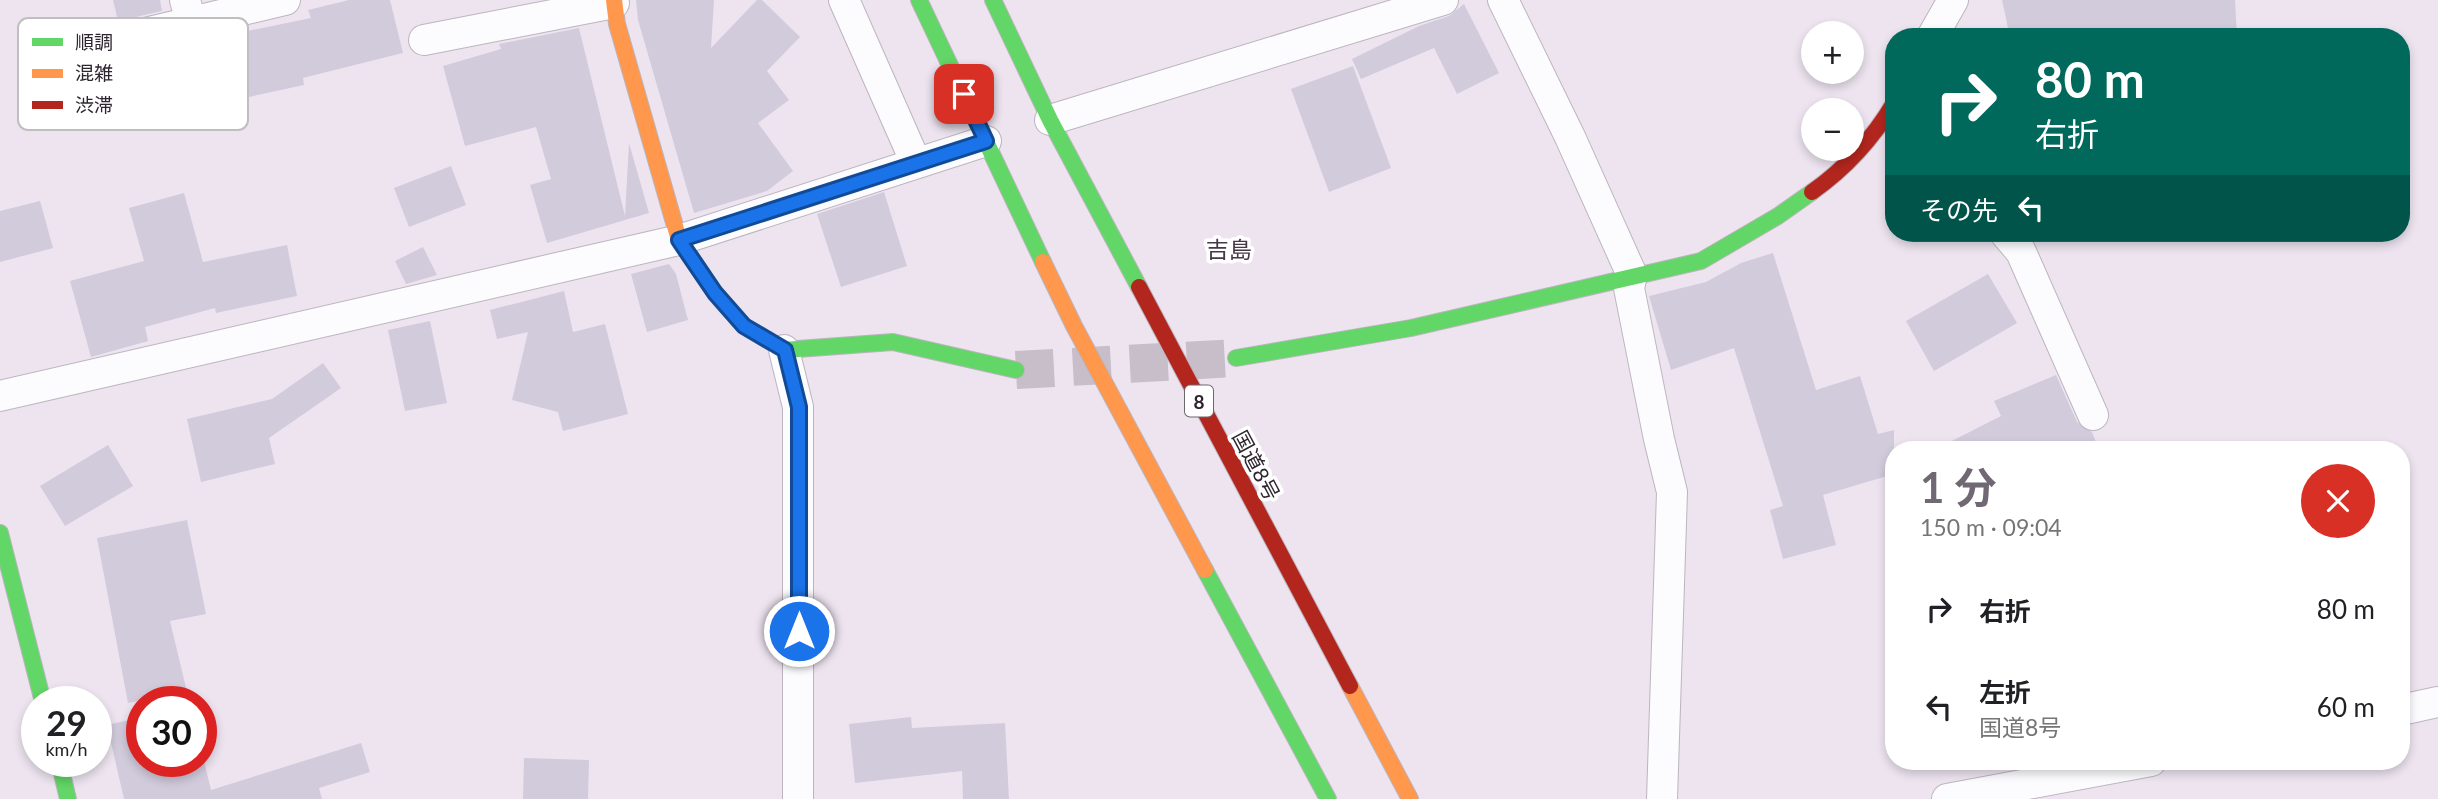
<!DOCTYPE html>
<html lang="ja">
<meta charset="utf-8">
<style>
body{margin:0;font-family:Lato,"Noto Sans JP",sans-serif;background:#f6f6f6;color:#202124;height:100vh;display:flex;flex-direction:column;font-size:26px;white-space:nowrap}
*{box-sizing:border-box;margin:0}
p{font-size:23px;color:#757577}
.icon{flex:none;width:38px;height:38px;fill:none;stroke:currentColor;stroke-width:2;stroke-linecap:round;stroke-linejoin:round}
.map{position:relative;flex:1;overflow:hidden}
.side{position:absolute;left:1885px;top:441px;width:525px;height:329px;display:flex;flex-direction:column;background:#fff;border-radius:28px;box-shadow:0 4px 10px #0003}
.side>*{flex:none}
.guide{position:absolute;left:1885px;top:28px;width:525px;height:214px;border-radius:28px;box-shadow:0 4px 10px #0003;background:#00695c;color:#fff;overflow:hidden}
.controls{position:absolute;left:1801px;top:21px;display:grid;gap:14px}
.controls a{display:grid;place-items:center;width:63px;height:63px;border-radius:50%;background:#fff;box-shadow:0 4px 10px #0003;font-size:35px}
.speed{position:absolute;left:21px;top:686px;display:flex;gap:14px;font-size:35px;font-weight:700;text-align:center}
.speed>*{display:grid;place-content:center;width:91px;height:91px;border-radius:50%;background:#fff;box-shadow:0 4px 10px #0003;line-height:1}
.speed small{font-size:18px;font-weight:400}
.speed .limit{border:10px solid #d22;background:#fff;color:#111}
.pin{position:absolute;display:grid;place-items:center;width:60px;height:60px;color:#fff;margin:-30px;border-radius:14px;box-shadow:0 4px 10px #0006}
.me{position:absolute;width:77px;margin:-38px;rotate:0deg;stroke-linejoin:round;filter:drop-shadow(0 0 5px #0008)}
.turn{display:flex;align-items:center;gap:24px;height:147px;padding:0 35px;font-size:32px}
.turn .icon{width:91px;height:91px;stroke-width:2.5}
.turn b{display:block;font-size:49px;line-height:60px}
.then{display:flex;align-items:center;height:66px;padding:0 35px;background:#0003;gap:14px;font-size:26px}
.round{display:grid;place-items:center;flex:none;width:74px;height:74px;border-radius:37px;background:#f6f6f6}
.headline{display:flex;align-items:center;justify-content:space-between;height:119px;padding:0 35px}
h1{font-size:42px;font-weight:700;line-height:52px;color:#706872}
ul{padding:0;list-style:none}
li{display:flex;align-items:center;gap:21px;height:98px;padding:0 35px}
li div{flex:1}
li b{display:block;font-size:26px}
li em{font-style:normal}
.map>svg:first-child{display:block}
.building{fill:#d2cbdc}
.lines{fill:none;stroke-linecap:round;stroke-linejoin:round}
.secondary-tunnel{stroke:#c7bec9;stroke-width:38;stroke-dasharray:38 19;stroke-linecap:butt}
.street-casing{stroke:#bcb5be;stroke-width:32}
.fast-casing{stroke:#bcb5be;stroke-width:18}
.slow-casing{stroke:#bcb5be;stroke-width:18}
.jam-casing{stroke:#bcb5be;stroke-width:18}
.street{stroke:#fcfbfd;stroke-width:30}
.fast{stroke:#63d668;stroke-width:16}
.slow{stroke:#ff974d;stroke-width:16}
.jam{stroke:#b3261e;stroke-width:16}
.route-casing{stroke:#114b97;stroke-width:18}
.route{stroke:#1a73e8;stroke-width:12}
.labels{text-anchor:middle;dominant-baseline:central;stroke-width:7;stroke-linejoin:round;paint-order:stroke}
.shield{fill:#fff;stroke:#6c676d;stroke-width:2}
.shield-label{font-size:19px;font-weight:bold;fill:#2d262e}
.street-label{font-size:21px;fill:#2d262e;stroke:#fff}
.neighbourhood-label{font-size:23px;fill:#463849;stroke:#fff}
.key{fill:#fff;stroke:#c0bec0;stroke-width:2}
.key-label{font-size:19px;fill:#2d262e}
</style>
<div class="map">
<svg width="2438" height="799" viewBox="0 0 2438 799">
<rect width="100%" height="100%" fill="#ede4f0"/>
<g class="building">
<path d="M 113,0 L 160,0 L 162,11 L 118,21 Z"/>
<path d="M 349,0 L 390,0 L 403,53 L 303,78 L 304,85 L 138,121 L 125,56 L 311,18 L 308,10 Z"/>
<path d="M 636,0 L 714,0 L 711,48 L 757,0 L 762,0 L 800,37 L 767,71 L 789,100 L 758,123 L 793,171 L 767,191 L 694,213 L 638,20 Z"/>
<path d="M 2002,0 L 2235,0 L 2237,37 L 2010,37 Z"/>
<path d="M 1464,4 L 1499,73 L 1457,94 L 1434,48 L 1361,79 L 1352,59 L 1419,26 L 1449,16 Z"/>
<path d="M 579,28 L 625,216 L 629,143 L 649,213 L 547,243 L 530,185 L 551,179 L 536,127 L 465,146 L 443,66 L 501,49 L 499,44 Z"/>
<path d="M 1353,66 L 1391,168 L 1329,192 L 1291,89 Z"/>
<path d="M 451,166 L 466,205 L 409,227 L 394,188 Z"/>
<path d="M 884,192 L 907,266 L 841,287 L 817,214 Z"/>
<path d="M 184,193 L 203,262 L 287,245 L 297,296 L 216,313 L 215,308 L 145,327 L 148,341 L 91,357 L 70,281 L 144,261 L 129,208 Z"/>
<path d="M 40,201 L 53,248 L 0,262 L 0,211 Z"/>
<path d="M 423,247 L 437,275 L 406,284 L 395,261 Z"/>
<path d="M 1773,253 L 1816,390 L 1860,376 L 1878,434 L 1894,430 L 1894,474 L 1823,495 L 1836,545 L 1783,559 L 1770,510 L 1783,506 L 1734,348 L 1671,370 L 1649,296 L 1706,282 L 1741,263 Z"/>
<path d="M 669,264 L 676,274 L 688,320 L 647,332 L 631,274 Z"/>
<path d="M 1988,274 L 2017,323 L 1934,371 L 1906,321 Z"/>
<path d="M 564,291 L 573,332 L 605,324 L 628,414 L 563,431 L 558,412 L 512,400 L 528,332 L 497,339 L 490,310 Z"/>
<path d="M 430,321 L 447,403 L 405,411 L 388,330 Z"/>
<path d="M 323,363 L 341,388 L 269,438 L 275,464 L 201,482 L 187,419 L 272,399 Z"/>
<path d="M 2056,375 L 2077,422 L 2092,432 L 2099,450 L 1934,450 L 2001,416 L 1994,401 Z"/>
<path d="M 108,445 L 133,486 L 65,526 L 40,486 Z"/>
<path d="M 187,520 L 206,614 L 170,621 L 187,692 L 128,703 L 97,538 Z"/>
<path d="M 142,717 L 142,761 L 204,761 L 211,790 L 361,743 L 370,772 L 319,788 L 322,799 L 124,799 L 107,725 Z"/>
<path d="M 911,717 L 912,728 L 1005,723 L 1009,799 L 963,799 L 962,771 L 855,783 L 849,724 Z"/>
<path d="M 524,758 L 589,760 L 588,799 L 523,799 Z"/>
</g>
<g class="lines">
<path class="secondary-tunnel" d="M 1016,370 L 1236,358"/>
<g class="street-casing">
<g id="street">
<path d="M 185,0 L 191,22 L 285,0"/>
<path d="M 844,0 L 916,163"/>
<path d="M 1503,0 L 1570,137 L 1632,275 L 1629,288 L 1659,439 L 1672,492 L 1662,799"/>
<path d="M 1932,37 L 1953,0"/>
<path d="M 424,40 L 614,3"/>
<path d="M 86,47 L 191,22"/>
<path d="M 1050,120 L 1443,0"/>
<path d="M 2005,233 L 2021,252 L 2093,415"/>
<path d="M 784,350 L 798,407 L 798,799"/>
<path d="M 0,396 L 679,240 L 986,141"/>
<path d="M 2401,710 L 2438,702"/>
<path d="M 1947,799 L 2151,761"/>
</g>
</g>
<g class="fast-casing">
<g id="fast">
<path d="M 919,0 L 1043,262"/>
<path d="M 993,0 L 1050,120 L 1139,287"/>
<path d="M 690,256 L 715,293 L 744,326 L 784,350 L 893,342 L 1016,370"/>
<path d="M 1236,358 L 1411,328 L 1701,261 L 1778,216 L 1812,192"/>
<path d="M 0,533 L 43,702"/>
<path d="M 1205,570 L 1328,799"/>
<path d="M 59,761 L 68,799"/>
</g>
</g>
<g class="slow-casing">
<g id="slow">
<path d="M 614,0 L 617,24 L 679,240 L 690,256"/>
<path d="M 1043,262 L 1074,326 L 1205,570"/>
<path d="M 1350,686 L 1410,799"/>
</g>
</g>
<g class="jam-casing">
<g id="jam">
<path d="M 1812,192 C 1846,168 1872,140 1894,103"/>
<path d="M 1139,287 L 1350,686"/>
</g>
</g>
<use href="#street" class="street"/>
<use href="#fast" class="fast"/>
<use href="#slow" class="slow"/>
<use href="#jam" class="jam"/>
</g>
<g class="lines">
<g class="route-casing">
<path id="route" d="M 799,631 L 799,407 L 785,350 L 744,326 L 715,293 L 679,240 L 986,141 L 964,94"/>
</g>
<use href="#route" class="route"/>
</g>
<g class="labels">
<rect class="shield" x="1185" y="385.5" width="28" height="31" rx="5"/>
<g class="shield-label">
<text x="1199" y="401">8</text>
</g>
<g class="street-label">
<text transform="translate(1257 465) rotate(62)">国道8号</text>
</g>
<g class="neighbourhood-label">
<text x="1229" y="249">吉島</text>
</g>
</g>
<rect x="18" y="18" width="230" height="112" rx="10" class="key"/>
<rect x="32" y="38" width="31" height="8" fill="#63d668"/>
<rect x="32" y="69" width="31" height="9" fill="#ff974d"/>
<rect x="32" y="101" width="31" height="8" fill="#b3261e"/>
<g class="key-label">
<text x="75" y="49">順調</text>
<text x="75" y="80">混雑</text>
<text x="75" y="112">渋滞</text>
</g>
</svg>
<div class="controls">
<a>+</a>
<a>−</a>
</div>
<div class="speed"><div>29<small>km/h</small></div><div class="limit">30</div></div>
<div class="pin" style="left:964px;top:94px;background:#d93025"><svg class="icon" aria-label="arrive" viewBox="0 0 24 24"><path d="M6 21V4h12l-3 4 3 4H6"/></svg></div>
<svg class="me" style="left:799px;top:631px" viewBox="-20 -20 40 40"><circle r="17" fill="#1a73e8" stroke="#fff" stroke-width="3"/><path d="M0-11L8 9 0 5-8 9z" fill="#fff"/></svg>
<div class="guide">
<div class="turn"><svg class="icon" aria-label="right" viewBox="0 0 24 24"><path d="M7 20v-9h11M14 6l5 5-5 5"/></svg><div><b>80 m</b>右折</div></div>
<div class="then">その先<svg class="icon" aria-label="left" viewBox="0 0 24 24"><path d="M17 20v-9H6M10 6l-5 5 5 5"/></svg></div>
</div>
<section class="side">
<div class="headline"><div><h1>1 分</h1><p>150 m · 09:04</p></div><a class="round" style="background:#d93025;color:#fff"><svg class="icon" aria-label="close" viewBox="0 0 24 24"><path d="M6 6l12 12M18 6L6 18"/></svg></a></div>
<ul>
<li><svg class="icon" aria-label="right" viewBox="0 0 24 24"><path d="M7 20v-9h11M14 6l5 5-5 5"/></svg><div><b>右折</b></div><em>80 m</em></li>
<li><svg class="icon" aria-label="left" viewBox="0 0 24 24"><path d="M17 20v-9H6M10 6l-5 5 5 5"/></svg><div><b>左折</b><p>国道8号</p></div><em>60 m</em></li>
</ul>
</section>
</div>
